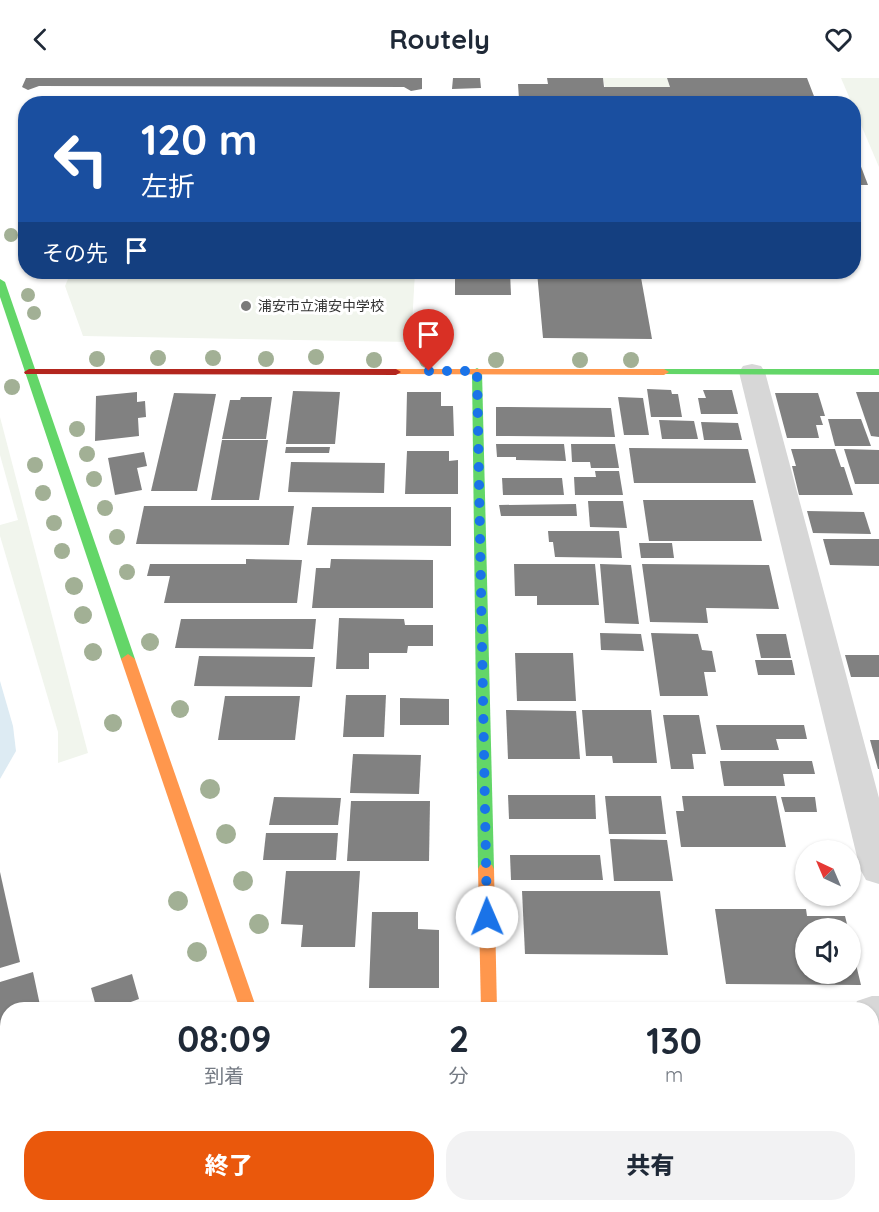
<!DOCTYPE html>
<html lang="ja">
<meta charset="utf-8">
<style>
body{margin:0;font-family:Quicksand,"Noto Sans JP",sans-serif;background:#f2f2f3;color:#1f2937;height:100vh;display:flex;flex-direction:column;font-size:22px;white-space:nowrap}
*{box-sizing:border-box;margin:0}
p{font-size:20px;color:#747a83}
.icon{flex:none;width:33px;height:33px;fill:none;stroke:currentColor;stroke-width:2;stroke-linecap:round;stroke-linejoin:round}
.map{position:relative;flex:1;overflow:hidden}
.sheet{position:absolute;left:0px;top:924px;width:879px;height:210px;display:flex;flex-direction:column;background:#fff;border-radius:24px 24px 0 0;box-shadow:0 2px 4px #0004}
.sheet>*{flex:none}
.guide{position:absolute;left:18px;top:18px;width:843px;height:183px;border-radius:24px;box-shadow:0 2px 4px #0004;background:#1a4fa0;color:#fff;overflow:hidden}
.needle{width:39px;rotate:316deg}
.tools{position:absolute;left:795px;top:762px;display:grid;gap:12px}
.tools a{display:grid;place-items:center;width:66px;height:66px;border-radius:50%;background:#fff;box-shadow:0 2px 4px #0004;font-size:30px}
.pin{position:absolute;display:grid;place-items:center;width:51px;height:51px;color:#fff;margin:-62px -26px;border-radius:50% 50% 50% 0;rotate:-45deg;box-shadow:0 0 6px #0007}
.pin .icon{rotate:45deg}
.me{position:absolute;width:66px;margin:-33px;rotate:359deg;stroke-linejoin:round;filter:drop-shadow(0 0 4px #0008)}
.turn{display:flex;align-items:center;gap:21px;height:126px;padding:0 24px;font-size:27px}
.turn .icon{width:78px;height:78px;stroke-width:2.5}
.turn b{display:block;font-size:42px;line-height:51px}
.then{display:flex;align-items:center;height:57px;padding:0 24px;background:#0003;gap:12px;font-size:22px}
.eta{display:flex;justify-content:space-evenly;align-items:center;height:102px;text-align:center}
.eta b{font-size:36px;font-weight:800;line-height:42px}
.button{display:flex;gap:12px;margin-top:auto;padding:12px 24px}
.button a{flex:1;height:69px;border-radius:24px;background:#ea580c;color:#fff;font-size:24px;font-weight:800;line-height:69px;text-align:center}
.button a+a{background:#f2f2f3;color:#1f2937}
header{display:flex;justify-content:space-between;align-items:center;height:78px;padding:0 24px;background:#fff;font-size:27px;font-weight:800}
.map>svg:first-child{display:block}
.green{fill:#f1f5ed}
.water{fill:#ddebf3}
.building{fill:#818181}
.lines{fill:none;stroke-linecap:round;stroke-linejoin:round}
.street{fill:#d7d7d7;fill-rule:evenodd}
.fast{fill:#63d668;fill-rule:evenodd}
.slow{fill:#ff974d;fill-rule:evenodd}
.jam{fill:#b3261e;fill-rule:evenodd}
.tree{fill:#a2b095}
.route{stroke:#1a73e8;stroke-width:10;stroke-dasharray:0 18}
.poi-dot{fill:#7a7a7a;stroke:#fff;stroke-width:2}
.labels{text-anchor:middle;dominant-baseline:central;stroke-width:6;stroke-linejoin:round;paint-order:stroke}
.far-poi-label{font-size:14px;fill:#333;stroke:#fff;text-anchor:start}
</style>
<header><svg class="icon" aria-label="back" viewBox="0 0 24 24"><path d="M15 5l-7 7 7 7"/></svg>Routely<svg class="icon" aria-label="heart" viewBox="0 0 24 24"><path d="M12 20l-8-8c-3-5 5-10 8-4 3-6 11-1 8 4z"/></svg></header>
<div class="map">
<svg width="879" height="1134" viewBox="0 0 879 1134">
<rect width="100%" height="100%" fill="#fff"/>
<g class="green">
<path d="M 603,0 L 667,0 L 670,9 L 605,9 Z"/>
<path d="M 841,0 L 879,0 L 879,89 Z"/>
<path d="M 141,19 L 379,20 L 392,25 L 138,25 Z"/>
<path d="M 71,194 L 415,194 L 411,264 L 83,258 L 65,208 Z"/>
<path d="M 0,339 L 88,675 L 58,685 L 58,654 L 0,458 L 0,447 L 18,442 L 0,377 Z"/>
<path d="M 872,958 L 879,964 L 879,1134 L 400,1134 L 397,1127 L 872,1126 Z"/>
</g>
<path class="water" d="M 0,603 L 13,648 L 16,673 L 0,701 Z"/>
<g class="building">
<path d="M 26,0 L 422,0 L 422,11 L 411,13 L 404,9 L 39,8 L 28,12 L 22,9 Z"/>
<path d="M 453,0 L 480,0 L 481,10 L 452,11 Z"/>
<path d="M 547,0 L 603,0 L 604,9 L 670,9 L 667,0 L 807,0 L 817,26 L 673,26 L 672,20 L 634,19 L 635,26 L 618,26 L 617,19 L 606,19 L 607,26 L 550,26 L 550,21 L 519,21 L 518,6 L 548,6 Z"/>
<path d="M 854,86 L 860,86 L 868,107 L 854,107 Z"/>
<path d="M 455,194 L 510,194 L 511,217 L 455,217 Z"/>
<path d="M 537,194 L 640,194 L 652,261 L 543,260 Z"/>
<path d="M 647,311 L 671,312 L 672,316 L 678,316 L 682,339 L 651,339 Z"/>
<path d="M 703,312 L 732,312 L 738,336 L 701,336 L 698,320 L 706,320 Z"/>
<path d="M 293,313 L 340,314 L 335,366 L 286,366 Z"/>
<path d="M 137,314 L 137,324 L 145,323 L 146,339 L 138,340 L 139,358 L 95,363 L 96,318 Z"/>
<path d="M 407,314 L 441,314 L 441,328 L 453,328 L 454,358 L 406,358 Z"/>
<path d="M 856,314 L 879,314 L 879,359 L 871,358 Z"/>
<path d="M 174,315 L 216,316 L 197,413 L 151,413 Z"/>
<path d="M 775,315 L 818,315 L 825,338 L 820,338 L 823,347 L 816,347 L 819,360 L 787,360 Z"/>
<path d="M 241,319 L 272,319 L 266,361 L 222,361 L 230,322 L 240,322 Z"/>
<path d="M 618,319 L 643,320 L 649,357 L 624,357 Z"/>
<path d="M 496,329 L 611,330 L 615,359 L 496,358 Z"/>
<path d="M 828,341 L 861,341 L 871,368 L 835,368 Z"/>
<path d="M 659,342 L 694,343 L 698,361 L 662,361 Z"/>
<path d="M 701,344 L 738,345 L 742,362 L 704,362 Z"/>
<path d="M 222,362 L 268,362 L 259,422 L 211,422 Z"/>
<path d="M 496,366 L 564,366 L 566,383 L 516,382 L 516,379 L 497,379 Z"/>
<path d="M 571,366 L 615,366 L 619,390 L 591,390 L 590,384 L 572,384 Z"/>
<path d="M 286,369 L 330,369 L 329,375 L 285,375 Z"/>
<path d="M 629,370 L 748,371 L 756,405 L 634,405 Z"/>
<path d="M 791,371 L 835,371 L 841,389 L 844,389 L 853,417 L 799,417 L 792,388 L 796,388 Z"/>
<path d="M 844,371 L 879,372 L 879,406 L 855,406 Z"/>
<path d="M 407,373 L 449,373 L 449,383 L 458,382 L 458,416 L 405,416 Z"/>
<path d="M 144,374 L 147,388 L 137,390 L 142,412 L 115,417 L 108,380 Z"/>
<path d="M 291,384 L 385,385 L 384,415 L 288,414 Z"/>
<path d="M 595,393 L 619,393 L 623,417 L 575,417 L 574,399 L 596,399 Z"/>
<path d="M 502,400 L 562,400 L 564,417 L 503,417 Z"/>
<path d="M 643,422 L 753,422 L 762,463 L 649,463 Z"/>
<path d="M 588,423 L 623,423 L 627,450 L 590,449 Z"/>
<path d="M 576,426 L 577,438 L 501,438 L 499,427 Z"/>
<path d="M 144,428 L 294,428 L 289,467 L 136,466 Z"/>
<path d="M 312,429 L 451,429 L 451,468 L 307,467 Z"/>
<path d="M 807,433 L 864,434 L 871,456 L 813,455 Z"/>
<path d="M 548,453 L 619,453 L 622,480 L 555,479 L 553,464 L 549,464 Z"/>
<path d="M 823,461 L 879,461 L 879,488 L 830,487 Z"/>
<path d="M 639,465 L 672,465 L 674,480 L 641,480 Z"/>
<path d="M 246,481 L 302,482 L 297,525 L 164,525 L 170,498 L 147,498 L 150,486 L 246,486 Z"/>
<path d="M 331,481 L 433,482 L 433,530 L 312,530 L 316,490 L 330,490 Z"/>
<path d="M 514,486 L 595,486 L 599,527 L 537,527 L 537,518 L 515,518 Z"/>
<path d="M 600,486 L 631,487 L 639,546 L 605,545 Z"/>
<path d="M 642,486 L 769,487 L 779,531 L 706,530 L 708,545 L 650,544 Z"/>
<path d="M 339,540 L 404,541 L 405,547 L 433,547 L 433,568 L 408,568 L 407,575 L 369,575 L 369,591 L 336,591 Z"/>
<path d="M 181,541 L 316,541 L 313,571 L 175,570 Z"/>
<path d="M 600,555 L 641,556 L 644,573 L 601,572 Z"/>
<path d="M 651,555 L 698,556 L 702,572 L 712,573 L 716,594 L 704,594 L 708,618 L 660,618 Z"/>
<path d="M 756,556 L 786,556 L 791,580 L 761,580 Z"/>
<path d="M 515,575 L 573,575 L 576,623 L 517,623 Z"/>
<path d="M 845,577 L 879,577 L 879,599 L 851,599 Z"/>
<path d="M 199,578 L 315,579 L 312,609 L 194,608 Z"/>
<path d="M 755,582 L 792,582 L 795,597 L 758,597 Z"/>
<path d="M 346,617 L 386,617 L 384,659 L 343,659 Z"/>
<path d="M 225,618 L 300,618 L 295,662 L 218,662 Z"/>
<path d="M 400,620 L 449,621 L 449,647 L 400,647 Z"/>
<path d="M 506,632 L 576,633 L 580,681 L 508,681 Z"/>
<path d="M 582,632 L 651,632 L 657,685 L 613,685 L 612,678 L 586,678 Z"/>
<path d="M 663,637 L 699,637 L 706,676 L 692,676 L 694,691 L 671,691 Z"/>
<path d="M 716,647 L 804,647 L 807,661 L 776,661 L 779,672 L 721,672 Z"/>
<path d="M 870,662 L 879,662 L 879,691 L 878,691 Z"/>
<path d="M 353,676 L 421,677 L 419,716 L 350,715 Z"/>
<path d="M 720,683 L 812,683 L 815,696 L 783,696 L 785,708 L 724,708 Z"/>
<path d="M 508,717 L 595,717 L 596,741 L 509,741 Z"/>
<path d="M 605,718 L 661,718 L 666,756 L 609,756 Z"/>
<path d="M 682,718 L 776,718 L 786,769 L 681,769 L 676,733 L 684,733 Z"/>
<path d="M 274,719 L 341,720 L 338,747 L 269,747 Z"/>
<path d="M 781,719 L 815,719 L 817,734 L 785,734 Z"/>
<path d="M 351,723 L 430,723 L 429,783 L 347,783 Z"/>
<path d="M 266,755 L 338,755 L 336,782 L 263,782 Z"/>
<path d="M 610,761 L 667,762 L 673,803 L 614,803 Z"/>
<path d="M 510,777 L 600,777 L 603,802 L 511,802 Z"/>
<path d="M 286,793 L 360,793 L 355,869 L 301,869 L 303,847 L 281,846 Z"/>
<path d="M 0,794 L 20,884 L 0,890 Z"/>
<path d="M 522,813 L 660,813 L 668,877 L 525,876 Z"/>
<path d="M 715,831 L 806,831 L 807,838 L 845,838 L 848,850 L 806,850 L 806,896 L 850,896 L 851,866 L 861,907 L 726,906 Z"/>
<path d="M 372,834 L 418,834 L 418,851 L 439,852 L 439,910 L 369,910 Z"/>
<path d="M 33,894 L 41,932 L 8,932 L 8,1095 L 0,1098 L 0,904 Z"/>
<path d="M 132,896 L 139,921 L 109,932 L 97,932 L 91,910 Z"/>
<path d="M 29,1126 L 118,1126 L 120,1134 L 8,1134 Z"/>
</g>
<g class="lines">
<g class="street">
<path d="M 752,286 L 761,288 L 765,294 L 879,720 L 879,806 L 866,802 L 860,791 L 739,294 L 743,288 Z"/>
<path d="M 872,918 L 879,918 L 879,954 L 872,954 L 872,932 L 853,932 L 857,923 Z"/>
</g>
<g class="fast">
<path d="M 0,201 L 5,204 L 135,581 L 133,584 L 123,584 L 121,581 L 0,219 Z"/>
<path d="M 477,290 L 482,293 L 494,791 L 492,795 L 486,797 L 480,795 L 478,791 L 472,293 Z"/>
<path d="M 664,291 L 879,291 L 879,297 L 660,296 L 660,292 Z"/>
</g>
<g class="slow">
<path d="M 396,291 L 664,291 L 669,294 L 664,297 L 392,296 L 392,292 Z"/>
<path d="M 128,576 L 135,581 L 257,932 L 240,932 L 121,581 Z"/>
<path d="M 486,785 L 492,787 L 494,791 L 497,932 L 481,932 L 478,791 L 480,787 Z"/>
<path d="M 312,1126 L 330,1126 L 332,1134 L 314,1134 Z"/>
</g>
<path class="jam" d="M 29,291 L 396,291 L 401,294 L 396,297 L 25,296 L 24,294 Z"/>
</g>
<g class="tree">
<circle cx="11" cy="157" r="7"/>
<circle cx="28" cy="217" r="7"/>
<circle cx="34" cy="235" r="7"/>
<circle cx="316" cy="279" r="8"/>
<circle cx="158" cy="280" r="8"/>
<circle cx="213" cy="280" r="8"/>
<circle cx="97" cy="281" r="8"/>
<circle cx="266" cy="281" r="8"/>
<circle cx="374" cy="282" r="8"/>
<circle cx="427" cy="282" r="8"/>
<circle cx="496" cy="282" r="8"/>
<circle cx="580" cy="282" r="8"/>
<circle cx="631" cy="282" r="8"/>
<circle cx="12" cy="309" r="8"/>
<circle cx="77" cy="351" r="8"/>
<circle cx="87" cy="376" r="8"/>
<circle cx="35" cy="387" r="8"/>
<circle cx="94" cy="401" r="8"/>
<circle cx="43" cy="415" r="8"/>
<circle cx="105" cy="430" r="8"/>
<circle cx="54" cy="445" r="8"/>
<circle cx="117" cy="459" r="8"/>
<circle cx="62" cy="473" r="8"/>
<circle cx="127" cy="494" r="8"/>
<circle cx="74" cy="508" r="9"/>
<circle cx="83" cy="537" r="9"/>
<circle cx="150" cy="564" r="9"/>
<circle cx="93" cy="574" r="9"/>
<circle cx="180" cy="631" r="9"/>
<circle cx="113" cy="645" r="9"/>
<circle cx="210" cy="711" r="10"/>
<circle cx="226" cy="756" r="10"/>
<circle cx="243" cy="803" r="10"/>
<circle cx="178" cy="823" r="10"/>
<circle cx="259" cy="846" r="10"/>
<circle cx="197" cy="874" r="10"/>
</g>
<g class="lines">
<path class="route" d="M 429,293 L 477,293 L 487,839"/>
</g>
<circle class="poi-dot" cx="246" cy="228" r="6"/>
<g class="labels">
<g class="far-poi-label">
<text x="258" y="228">浦安市立浦安中学校</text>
</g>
</g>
</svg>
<div class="tools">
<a><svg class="needle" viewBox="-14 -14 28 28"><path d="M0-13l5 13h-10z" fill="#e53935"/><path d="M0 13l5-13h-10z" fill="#747a83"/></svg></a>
<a><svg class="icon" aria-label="sound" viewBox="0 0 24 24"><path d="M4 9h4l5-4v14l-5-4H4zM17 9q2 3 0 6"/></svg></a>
</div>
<div class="pin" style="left:429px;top:293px;background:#d93025"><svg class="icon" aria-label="arrive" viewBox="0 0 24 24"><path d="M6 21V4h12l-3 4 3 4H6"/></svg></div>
<svg class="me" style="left:487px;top:839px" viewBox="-20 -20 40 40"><circle r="19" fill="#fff"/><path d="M0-13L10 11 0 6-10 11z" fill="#1a73e8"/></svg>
<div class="guide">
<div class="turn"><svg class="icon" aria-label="left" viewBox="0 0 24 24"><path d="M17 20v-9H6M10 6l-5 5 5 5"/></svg><div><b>120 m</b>左折</div></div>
<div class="then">その先<svg class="icon" aria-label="arrive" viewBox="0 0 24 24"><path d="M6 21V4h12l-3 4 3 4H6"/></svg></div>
</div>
<section class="sheet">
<div class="eta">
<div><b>08:09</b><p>到着</p></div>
<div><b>2</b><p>分</p></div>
<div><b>130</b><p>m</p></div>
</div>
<div class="button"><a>終了</a><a>共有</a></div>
</section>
</div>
